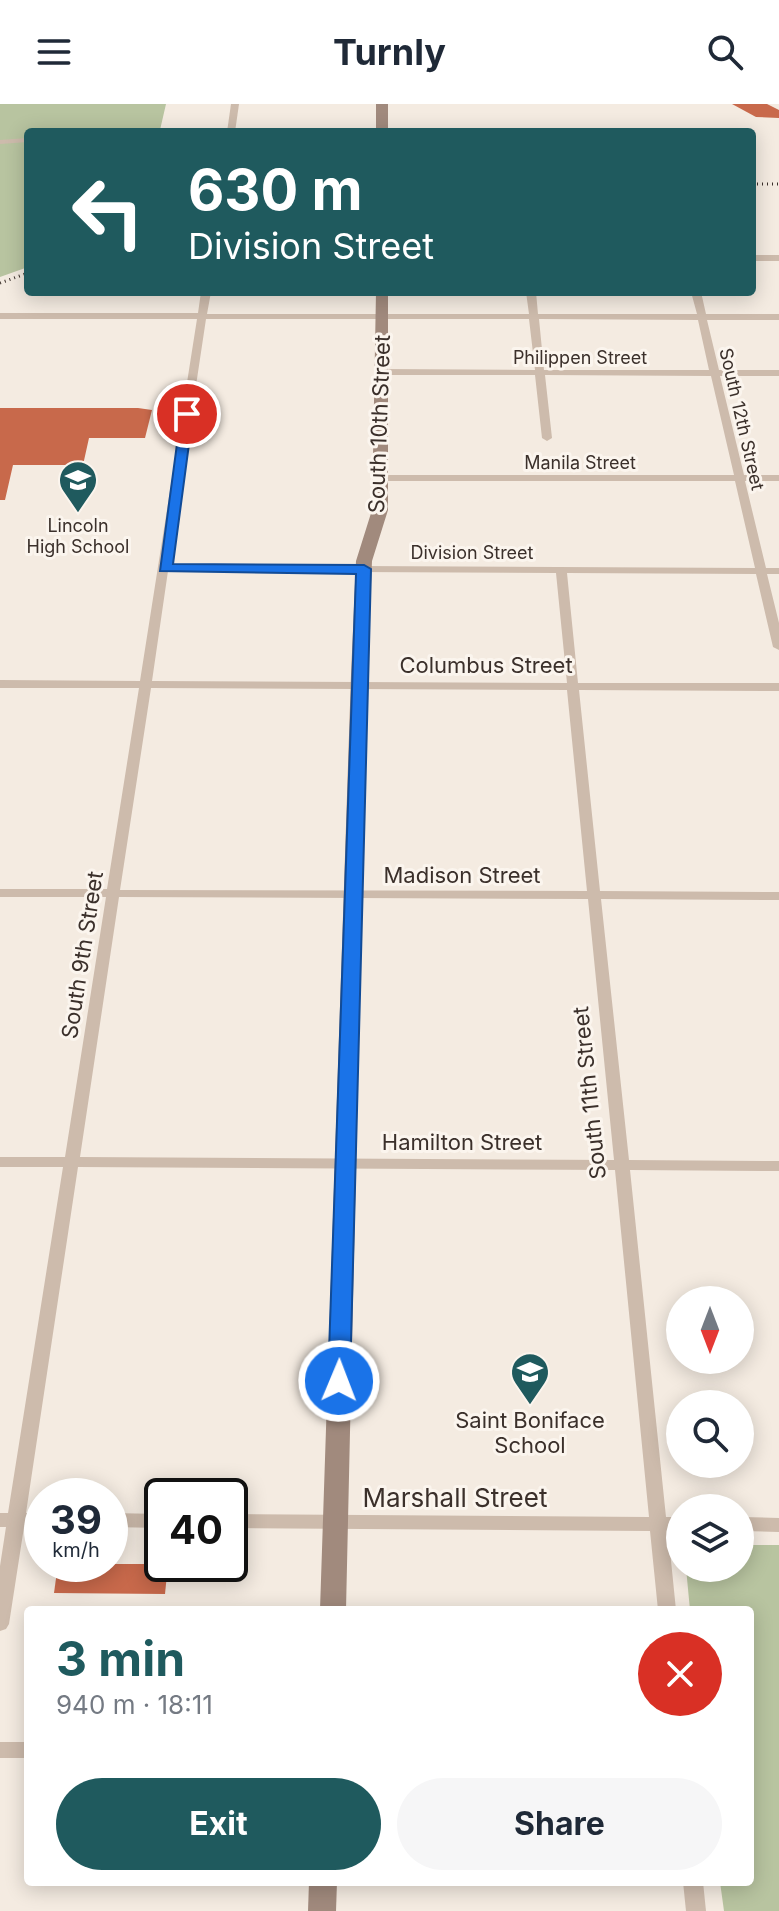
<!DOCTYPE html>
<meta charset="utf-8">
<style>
body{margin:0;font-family:Inter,sans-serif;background:#f6f6f7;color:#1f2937;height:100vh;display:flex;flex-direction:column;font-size:30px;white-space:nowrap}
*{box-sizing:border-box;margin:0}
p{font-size:26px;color:#747a83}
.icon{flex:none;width:44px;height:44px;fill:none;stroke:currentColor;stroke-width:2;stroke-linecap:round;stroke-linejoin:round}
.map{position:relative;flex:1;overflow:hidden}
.drawer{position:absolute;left:24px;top:1502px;width:730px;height:280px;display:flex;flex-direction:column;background:#fff;border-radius:8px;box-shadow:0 4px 20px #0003}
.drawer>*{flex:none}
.banner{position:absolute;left:24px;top:24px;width:732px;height:168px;border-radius:8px;box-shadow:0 4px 20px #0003;background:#1f5a5e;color:#fff;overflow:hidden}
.needle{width:52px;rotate:180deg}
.buttons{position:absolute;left:666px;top:1182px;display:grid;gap:16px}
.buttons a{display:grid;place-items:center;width:88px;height:88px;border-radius:50%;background:#fff;box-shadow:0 4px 20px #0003;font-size:40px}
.speed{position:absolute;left:24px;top:1374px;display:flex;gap:16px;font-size:40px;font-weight:700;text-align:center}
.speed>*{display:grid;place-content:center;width:104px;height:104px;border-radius:50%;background:#fff;box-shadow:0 4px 20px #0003;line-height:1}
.speed small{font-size:20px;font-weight:400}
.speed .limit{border:4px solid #111;border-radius:12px;background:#fff;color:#111}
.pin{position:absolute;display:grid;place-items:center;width:68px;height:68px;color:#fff;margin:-34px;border:4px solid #fff;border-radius:50%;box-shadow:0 2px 8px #0007}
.me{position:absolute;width:88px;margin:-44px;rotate:1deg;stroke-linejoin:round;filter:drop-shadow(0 0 6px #0008)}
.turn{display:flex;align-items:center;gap:28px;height:168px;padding:0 32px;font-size:36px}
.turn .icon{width:104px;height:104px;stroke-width:2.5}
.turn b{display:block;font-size:56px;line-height:68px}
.round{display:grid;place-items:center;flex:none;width:84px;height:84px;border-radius:42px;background:#f6f6f7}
.summary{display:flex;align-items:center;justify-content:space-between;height:136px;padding:0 32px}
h1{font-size:48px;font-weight:700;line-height:60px;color:#1f5a5e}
.cta{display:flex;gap:16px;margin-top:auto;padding:16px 32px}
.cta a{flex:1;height:92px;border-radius:48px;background:#1f5a5e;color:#fff;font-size:32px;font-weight:700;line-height:92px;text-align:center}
.cta a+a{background:#f6f6f7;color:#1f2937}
header{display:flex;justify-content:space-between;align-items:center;height:104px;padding:0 32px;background:#fff;font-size:36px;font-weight:700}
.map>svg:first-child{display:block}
.green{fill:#b8c4a0}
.building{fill:#c8694b}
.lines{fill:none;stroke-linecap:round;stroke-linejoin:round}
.street{fill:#cdbbac;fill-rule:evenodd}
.secondary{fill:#a18a7d;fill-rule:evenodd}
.rail{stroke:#3b302b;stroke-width:3;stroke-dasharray:1 4;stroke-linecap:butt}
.route{fill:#1a73e8;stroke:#114b97;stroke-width:2}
.labels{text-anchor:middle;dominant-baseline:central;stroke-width:6;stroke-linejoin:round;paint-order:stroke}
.far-street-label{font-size:18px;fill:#3b302b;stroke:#fbf5ee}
.far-poi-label{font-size:18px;fill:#3b302b;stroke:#fbf5ee}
.street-label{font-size:22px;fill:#3b302b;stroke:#fbf5ee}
.poi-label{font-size:22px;fill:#3b302b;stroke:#fbf5ee}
.near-street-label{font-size:26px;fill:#3b302b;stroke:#fbf5ee}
</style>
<header><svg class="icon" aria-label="menu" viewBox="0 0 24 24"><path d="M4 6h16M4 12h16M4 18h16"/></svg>Turnly<svg class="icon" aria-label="search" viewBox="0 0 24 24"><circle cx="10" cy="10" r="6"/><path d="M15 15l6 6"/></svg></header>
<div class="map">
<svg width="779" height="1807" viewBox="0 0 779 1807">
<rect width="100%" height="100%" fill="#f4ebe1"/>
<g class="green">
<path d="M 0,0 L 166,0 L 160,26 L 225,26 L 28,28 L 28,163 L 0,173 Z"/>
<path d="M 740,1441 L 779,1441 L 779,1807 L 724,1807 L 720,1778 L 750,1778 L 750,1506 L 690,1506 L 686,1464 L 740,1464 Z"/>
</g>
<g class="building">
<path d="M 732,0 L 767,0 L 779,6 L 779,14 L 756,13 Z"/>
<path d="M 0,304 L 138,304 L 152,306 L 145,334 L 89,334 L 83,361 L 13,361 L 5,396 L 0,396 Z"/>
<path d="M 58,1460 L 168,1460 L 165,1490 L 54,1489 Z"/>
</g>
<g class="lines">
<g class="street">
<path d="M 231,0 L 239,0 L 235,28 L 227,28 Z"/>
<path d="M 28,34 L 28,38 L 0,40 L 0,36 Z"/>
<rect x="752" y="151" width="27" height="6"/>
<path d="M 201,188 L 211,188 L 207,210 L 529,210 L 526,188 L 536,188 L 538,210 L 697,210 L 691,188 L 701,188 L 706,210 L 779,210 L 779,216 L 707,216 L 719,266 L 779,266 L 779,272 L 720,272 L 744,371 L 779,371 L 779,377 L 745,377 L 766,464 L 779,464 L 779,470 L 767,470 L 779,519 L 779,546 L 773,543 L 756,470 L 567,469 L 578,579 L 779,579 L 779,587 L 579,586 L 600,787 L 779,788 L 779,796 L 601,795 L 629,1056 L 779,1057 L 779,1067 L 630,1066 L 666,1413 L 680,1413 L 680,1427 L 668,1427 L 676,1506 L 658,1506 L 650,1427 L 230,1424 L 230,1410 L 649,1413 L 615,1066 L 78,1063 L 26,1409 L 42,1409 L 42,1423 L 24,1423 L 9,1520 L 6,1525 L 0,1527 L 0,1462 L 6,1423 L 0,1423 L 0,1409 L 8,1409 L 63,1063 L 0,1063 L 0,1053 L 65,1053 L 106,793 L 0,793 L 0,785 L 107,785 L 139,584 L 0,584 L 0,576 L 140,577 L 197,215 L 0,215 L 0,209 L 198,209 ZM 206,215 L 529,215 L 535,266 L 381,265 L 376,268 L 381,271 L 535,271 L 542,334 L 547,337 L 552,334 L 545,271 L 711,272 L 734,371 L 381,371 L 376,374 L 381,377 L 735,377 L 755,464 L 169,461 ZM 539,215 L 698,216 L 709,266 L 544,266 ZM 168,467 L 556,469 L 567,579 L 152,577 ZM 151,584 L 567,586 L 587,787 L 120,786 ZM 119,793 L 588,795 L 614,1056 L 80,1053 Z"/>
<path d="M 110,1409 L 162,1410 L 162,1424 L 110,1423 Z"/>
<path d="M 740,1413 L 779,1414 L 779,1428 L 740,1427 Z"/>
<rect x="0" y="1638" width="28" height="16"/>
<path d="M 683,1778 L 703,1778 L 706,1807 L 686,1807 Z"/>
</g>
<g class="secondary">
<rect x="376" y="0" width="12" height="28"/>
<path d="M 376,188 L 388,188 L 388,406 L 372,457 L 367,571 L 346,1506 L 320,1506 L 351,571 L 356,457 L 372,406 Z"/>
<path d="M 309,1778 L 337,1778 L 336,1807 L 308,1807 Z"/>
</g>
<g class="rail">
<path d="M 752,80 L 779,80"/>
<path d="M 0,179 L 28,169"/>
</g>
</g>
<path class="route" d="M 187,306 L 193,310 L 173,460 L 364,461 L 371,465 L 350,1277 L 339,1285 L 328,1277 L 356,470 L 160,467 L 181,310 Z"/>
<defs>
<g id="school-pin" transform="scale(2)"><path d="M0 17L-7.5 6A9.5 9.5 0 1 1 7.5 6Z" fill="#1f5a5e" stroke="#fbf5ee"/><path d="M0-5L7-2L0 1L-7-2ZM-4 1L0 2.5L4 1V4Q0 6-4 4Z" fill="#fff"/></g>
</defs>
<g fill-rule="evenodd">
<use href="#school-pin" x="78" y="376"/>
<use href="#school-pin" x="530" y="1268"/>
</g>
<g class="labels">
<g class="far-street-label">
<text x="580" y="253">Philippen Street</text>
<text transform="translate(742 315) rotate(77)">South 12th Street</text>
<text x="580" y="358">Manila Street</text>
<text x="472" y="448">Division Street</text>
</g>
<g class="far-poi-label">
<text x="78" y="421">Lincoln<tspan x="78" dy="21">High School</tspan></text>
</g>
<g class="street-label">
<text transform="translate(379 320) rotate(-88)">South 10th Street</text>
<text x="486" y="561">Columbus Street</text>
<text x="462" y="771">Madison Street</text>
<text transform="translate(82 851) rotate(-81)">South 9th Street</text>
<text transform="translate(589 989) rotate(-96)">South 11th Street</text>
<text x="462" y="1038">Hamilton Street</text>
</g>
<g class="poi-label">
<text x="530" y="1316">Saint Boniface<tspan x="530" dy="25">School</tspan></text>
</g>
<g class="near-street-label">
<text x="455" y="1393">Marshall Street</text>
</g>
</g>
</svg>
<div class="buttons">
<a><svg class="needle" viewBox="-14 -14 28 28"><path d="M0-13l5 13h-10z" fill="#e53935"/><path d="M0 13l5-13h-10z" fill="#747a83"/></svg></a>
<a><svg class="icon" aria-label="search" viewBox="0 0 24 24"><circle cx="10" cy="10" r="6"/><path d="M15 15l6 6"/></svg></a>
<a><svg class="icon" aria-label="layers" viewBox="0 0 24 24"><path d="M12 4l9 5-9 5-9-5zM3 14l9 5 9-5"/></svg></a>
</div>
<div class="speed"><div>39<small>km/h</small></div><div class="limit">40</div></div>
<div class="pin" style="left:187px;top:310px;background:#d93025"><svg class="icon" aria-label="arrive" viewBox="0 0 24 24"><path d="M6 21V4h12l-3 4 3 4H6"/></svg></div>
<svg class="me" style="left:339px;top:1277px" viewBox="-20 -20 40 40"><circle r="17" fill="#1a73e8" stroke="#fff" stroke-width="3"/><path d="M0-11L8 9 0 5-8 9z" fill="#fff"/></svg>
<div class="banner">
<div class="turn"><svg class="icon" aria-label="left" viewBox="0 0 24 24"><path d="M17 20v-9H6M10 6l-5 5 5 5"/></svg><div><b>630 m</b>Division Street</div></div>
</div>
<section class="drawer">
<div class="summary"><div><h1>3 min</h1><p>940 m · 18:11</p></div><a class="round" style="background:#d93025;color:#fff"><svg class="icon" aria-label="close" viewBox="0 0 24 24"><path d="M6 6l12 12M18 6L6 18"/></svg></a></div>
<div class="cta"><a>Exit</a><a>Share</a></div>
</section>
</div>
